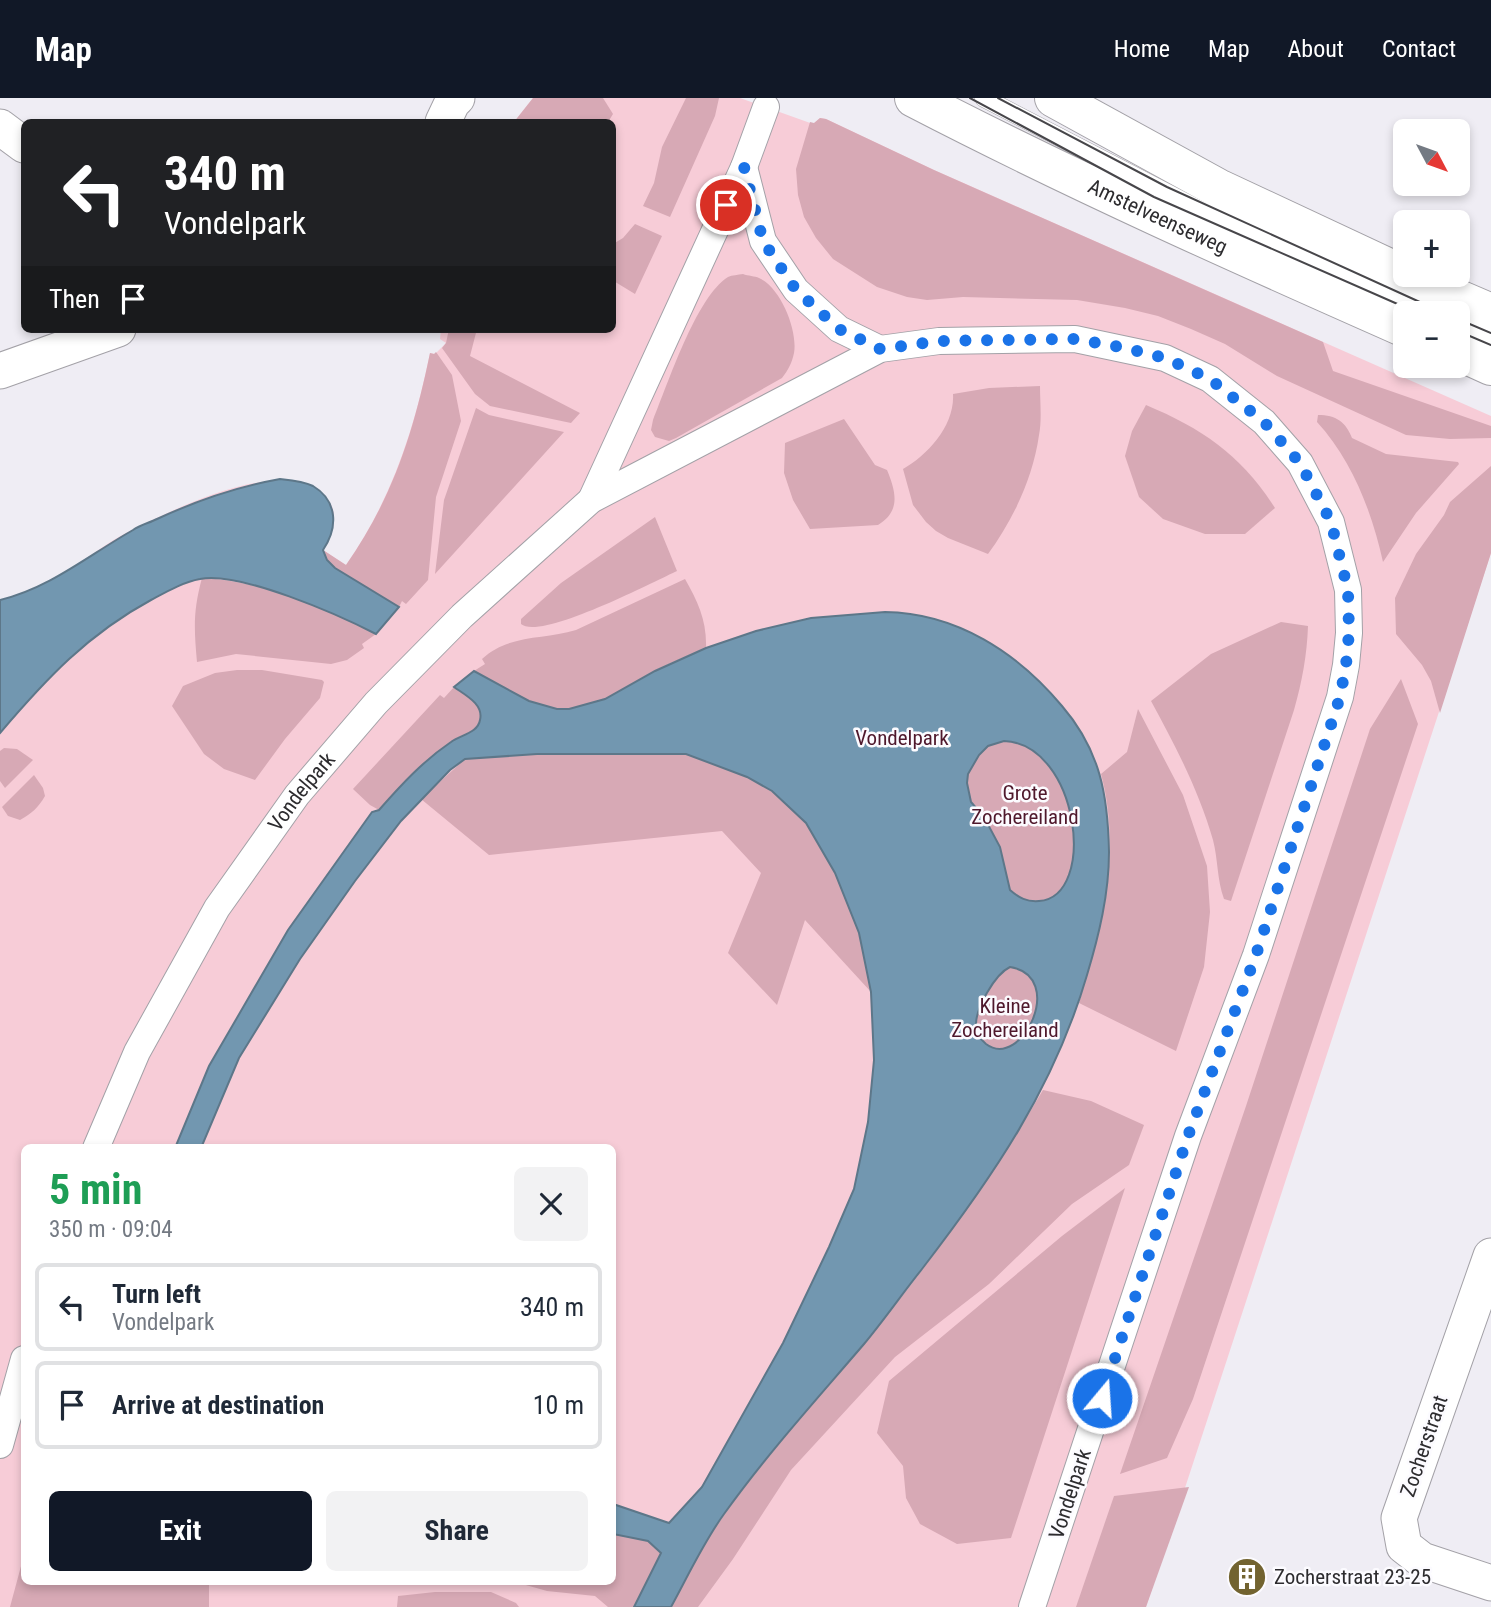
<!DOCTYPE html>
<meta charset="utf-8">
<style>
body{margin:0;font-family:"Roboto Condensed",sans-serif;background:#f2f2f3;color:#1f2937;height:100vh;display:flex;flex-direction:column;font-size:26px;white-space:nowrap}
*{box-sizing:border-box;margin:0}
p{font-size:23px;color:#747a83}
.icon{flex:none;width:38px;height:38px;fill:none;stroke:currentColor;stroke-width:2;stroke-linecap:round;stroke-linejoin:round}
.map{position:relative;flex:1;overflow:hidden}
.sheet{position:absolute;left:21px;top:1046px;width:595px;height:441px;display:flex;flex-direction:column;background:#fff;border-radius:10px;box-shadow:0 4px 10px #0003}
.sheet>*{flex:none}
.guide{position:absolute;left:21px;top:21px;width:595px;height:214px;border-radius:10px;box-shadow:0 4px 10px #0003;background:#202124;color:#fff;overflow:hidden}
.needle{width:46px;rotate:131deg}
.buttons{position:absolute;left:1393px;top:21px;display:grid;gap:14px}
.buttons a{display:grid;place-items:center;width:77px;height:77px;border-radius:10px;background:#fff;box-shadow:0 4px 10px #0003;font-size:35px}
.pin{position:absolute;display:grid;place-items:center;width:60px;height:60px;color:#fff;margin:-30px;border:4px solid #fff;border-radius:50%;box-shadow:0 2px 7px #0007}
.me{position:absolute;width:77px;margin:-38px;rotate:18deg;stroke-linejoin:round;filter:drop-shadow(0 0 5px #0008)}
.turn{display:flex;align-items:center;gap:24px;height:147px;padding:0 28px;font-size:32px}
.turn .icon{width:91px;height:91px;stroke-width:2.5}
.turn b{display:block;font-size:49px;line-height:60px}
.then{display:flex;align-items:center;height:66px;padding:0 28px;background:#0003;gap:14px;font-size:26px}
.round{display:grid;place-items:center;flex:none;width:74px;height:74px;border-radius:10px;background:#f2f2f3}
.overview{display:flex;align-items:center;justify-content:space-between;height:119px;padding:0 28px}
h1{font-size:42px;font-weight:700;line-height:52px;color:#1e9e55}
.action{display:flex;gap:14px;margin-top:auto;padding:14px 28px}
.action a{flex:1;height:80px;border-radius:10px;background:#111827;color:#fff;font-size:28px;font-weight:700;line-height:80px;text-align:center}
.action a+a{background:#f2f2f3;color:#1f2937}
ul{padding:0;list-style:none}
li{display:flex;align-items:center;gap:21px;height:88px;margin:0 14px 10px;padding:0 14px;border:4px solid #e0e1e3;border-radius:10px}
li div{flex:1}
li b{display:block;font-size:26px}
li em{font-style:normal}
header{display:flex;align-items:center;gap:42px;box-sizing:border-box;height:98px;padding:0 35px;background:#111827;color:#fff}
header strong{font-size:33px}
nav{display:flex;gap:38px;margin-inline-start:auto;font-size:24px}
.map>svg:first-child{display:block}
.green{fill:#f7ccd7;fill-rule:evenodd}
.forest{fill:#d7a9b5}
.water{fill:#7297b0;stroke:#5d7789;stroke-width:2;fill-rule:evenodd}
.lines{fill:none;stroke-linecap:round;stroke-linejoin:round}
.service-casing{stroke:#a3a1a7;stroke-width:19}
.pedestrian-casing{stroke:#a3a1a7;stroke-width:28}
.minor-casing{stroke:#a3a1a7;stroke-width:37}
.secondary-casing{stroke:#a3a1a7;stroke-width:40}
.service{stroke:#fff;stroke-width:18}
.pedestrian{stroke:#fff;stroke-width:26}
.minor{stroke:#fff;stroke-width:35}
.secondary{stroke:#fff;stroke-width:38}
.tram{stroke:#47464a;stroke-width:2}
.route{stroke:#1a73e8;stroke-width:12;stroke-dasharray:0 21.6}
.labels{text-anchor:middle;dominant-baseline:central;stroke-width:5;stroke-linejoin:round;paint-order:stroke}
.street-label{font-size:21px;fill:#2d2c2f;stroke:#fcfbff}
.park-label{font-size:21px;fill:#4f182c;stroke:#fcfbff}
.poi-label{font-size:21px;fill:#2d2c2f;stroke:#fcfbff;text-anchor:start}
</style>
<header>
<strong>Map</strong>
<nav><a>Home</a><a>Map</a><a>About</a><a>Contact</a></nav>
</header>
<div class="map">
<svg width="1491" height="1509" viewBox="0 0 1491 1509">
<rect width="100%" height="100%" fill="#efedf4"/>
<path class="green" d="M 533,0 L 740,0 L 813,26 L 820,20 L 826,21 L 934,72 L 1491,318 L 1491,455 L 1146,1509 L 0,1509 L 0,502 C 17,497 33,492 50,483 C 79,468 105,444 136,430 C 179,409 291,353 328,402 C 340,417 332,438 323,452 L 346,467 C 392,401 414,332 430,255 L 435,256 L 446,245 L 440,241 L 441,231 L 612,231 L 612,24 L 514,24 ZM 24,1050 L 612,1050 L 612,1484 L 24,1484 Z"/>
<g class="forest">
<path d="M 533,0 L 603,0 L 613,16 L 608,24 L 514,24 Z"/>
<path d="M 686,0 L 719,0 L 715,18 L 670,119 L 643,108 L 654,85 L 662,49 Z"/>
<path d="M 820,20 L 826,21 L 934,72 L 1323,244 L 1333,273 L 1491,328 L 1491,340 L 1450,341 L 1406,337 L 1277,278 L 1225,246 L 1191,231 L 1158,218 L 1125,210 L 1077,202 L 963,199 L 927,202 L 907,199 L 877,189 L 833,161 L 816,140 L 804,119 L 798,97 L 796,71 L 810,24 L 814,25 Z"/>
<path d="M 635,126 L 662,138 L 635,196 L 612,182 L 613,146 L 623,140 Z"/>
<path d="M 743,176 C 748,178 755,178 759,180 C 781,190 798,233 794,255 C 792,265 788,272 782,280 L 676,340 L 669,343 L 655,339 L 651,332 L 653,322 C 668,286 696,199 728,179 C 732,177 738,177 743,176 Z"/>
<path d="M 449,231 L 477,231 L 470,258 L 580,315 L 571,325 L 490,308 L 475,296 L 442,250 L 446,245 Z"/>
<path d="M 436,254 L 452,277 L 461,323 L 436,399 L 428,482 L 406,506 L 402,503 L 399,509 L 335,470 L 327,462 L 323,452 L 346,467 C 393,400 414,333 430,255 L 434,256 Z"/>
<path d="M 1040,288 C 1040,304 1042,322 1039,337 C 1033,380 1013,422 988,456 L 948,440 L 936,433 L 926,424 L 913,407 L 903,371 C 928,357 955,327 953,296 L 989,290 Z"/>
<path d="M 1146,307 C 1203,331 1241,357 1275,410 L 1245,436 L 1205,436 L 1163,421 L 1139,399 L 1125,358 L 1132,333 Z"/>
<path d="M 476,310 L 489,317 L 564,334 L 435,476 L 444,402 Z"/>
<path d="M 1318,317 C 1336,317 1346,324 1352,340 L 1386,356 L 1458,364 L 1459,366 L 1416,415 L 1383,464 C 1372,414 1352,362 1317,324 Z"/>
<path d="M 844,321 L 875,367 L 887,372 C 896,394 901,413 878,427 L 810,431 L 793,402 L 784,375 L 785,345 Z"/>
<path d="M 1491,368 L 1491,455 L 1440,615 L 1431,583 L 1422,567 L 1396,536 L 1395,500 L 1416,456 L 1444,417 L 1450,404 Z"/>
<path d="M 655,419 L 677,473 C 653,484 540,543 521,526 L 521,521 L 561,485 Z"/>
<path d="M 202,480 C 262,483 323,508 376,536 L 362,546 L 364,550 L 347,562 L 331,566 L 236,556 L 197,564 C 194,531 193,513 202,480 Z"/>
<path d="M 685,481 C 698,504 707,523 706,550 C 689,557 672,564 656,572 C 626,587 593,616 557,611 C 527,607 499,587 474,573 L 485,566 L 482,561 C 509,536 543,542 576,532 Z"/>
<path d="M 1281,524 L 1308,528 C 1307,557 1302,584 1294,612 L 1231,803 L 1224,801 C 1217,782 1218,761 1213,742 C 1199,693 1175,647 1151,603 L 1211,556 Z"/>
<path d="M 237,572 L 262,572 L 322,582 L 324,584 L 320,600 L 285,641 L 255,682 L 224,671 L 204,656 L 172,608 L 183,588 L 215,575 Z"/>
<path d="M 1401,581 L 1418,626 L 1193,1301 L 1167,1360 L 1120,1376 L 1246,1008 L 1370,631 Z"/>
<path d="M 454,589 C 465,597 484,606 480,621 C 478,634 464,635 456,641 C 427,663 403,685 379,712 L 370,707 L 353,691 L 440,597 L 444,600 Z"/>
<path d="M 1138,611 L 1183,697 L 1207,768 L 1210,814 L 1204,869 L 1176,953 L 1079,905 C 1101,831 1122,753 1101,676 L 1127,654 Z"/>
<path d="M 1004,643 C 1079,646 1098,799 1039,803 C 1027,804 1019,800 1010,792 L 1000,749 L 984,719 L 970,704 L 967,685 L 968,676 L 979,657 L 988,648 Z"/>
<path d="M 4,650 L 17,651 L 33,662 L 5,690 L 0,683 L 0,653 Z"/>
<path d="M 537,656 L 686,656 L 747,679 L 772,693 L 806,725 L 835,775 L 859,835 L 871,894 L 805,822 L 777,907 L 728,855 L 761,775 L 722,733 L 489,757 L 421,701 L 465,661 Z"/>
<path d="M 34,677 L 43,690 L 45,698 C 38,710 32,715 20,722 L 8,718 L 2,709 Z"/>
<path d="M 1010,869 C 1067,879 1022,973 986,946 C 980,941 976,936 976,928 C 975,911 995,875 1010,869 Z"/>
<path d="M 1043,992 L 1091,1003 L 1144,1027 L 1129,1067 L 1072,1106 L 989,1186 L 895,1259 L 791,1372 L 733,1461 L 698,1509 L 671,1509 C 688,1478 703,1446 724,1417 C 767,1356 818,1301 865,1244 C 931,1165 990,1081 1043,992 Z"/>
<path d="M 1125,1090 L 1011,1440 L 957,1446 L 920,1426 L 906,1400 L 903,1368 L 877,1335 L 889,1283 L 1062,1138 Z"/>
<path d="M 1189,1389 L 1146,1509 L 1076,1509 L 1114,1398 Z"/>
<path d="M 613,1436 L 648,1443 L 661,1455 L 634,1509 L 608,1509 L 595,1498 L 547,1493 L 515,1484 L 612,1484 Z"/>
<path d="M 24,1457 L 24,1484 L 169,1484 L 176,1487 L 209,1484 L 209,1509 L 10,1509 Z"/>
<path d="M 435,1494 L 491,1494 L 516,1505 L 519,1509 L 397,1509 L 398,1498 Z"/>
</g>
<g class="water">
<path d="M 280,381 C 290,382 303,383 313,388 C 338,403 338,430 323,452 L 327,462 L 335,470 L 399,509 L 376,536 C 339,517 240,473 200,481 C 183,484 166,494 151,502 C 88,536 46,581 0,635 L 0,502 C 50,490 89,457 133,432 C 140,427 149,425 157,421 C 198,402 236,389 280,381 Z"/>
<path d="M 885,514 C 956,515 1017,554 1062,608 C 1100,652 1108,697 1109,754 C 1109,796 1099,837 1087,877 C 1054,990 993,1079 922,1171 C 902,1196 884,1222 864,1246 C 816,1302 767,1356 724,1416 C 703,1445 688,1478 671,1509 L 634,1509 L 661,1455 L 648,1443 L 613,1436 L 613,1406 L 669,1425 L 702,1389 L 783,1245 L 829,1149 L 854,1091 L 868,1024 L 874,962 L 871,894 L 859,835 L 835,775 L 806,725 L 772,693 L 747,679 L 686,656 L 537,656 L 465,661 L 450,672 L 401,723 L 355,783 L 300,861 L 239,960 L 201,1050 L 175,1050 L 209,968 L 288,832 L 372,714 L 379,712 C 401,687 423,663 451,644 C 460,637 478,635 480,622 C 484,606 465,597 454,589 L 474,573 L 529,603 L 557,611 L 569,611 L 605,601 L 655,573 L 706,550 L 756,533 L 811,520 ZM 1004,643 C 1079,646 1098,799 1039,803 C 1027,804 1019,800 1010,792 L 1000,749 L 984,719 L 971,704 L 967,685 L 968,676 L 979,657 L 988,648 ZM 1010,869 C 1067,878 1022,973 986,946 C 980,941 976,936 976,928 C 975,911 995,876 1010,869 Z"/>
</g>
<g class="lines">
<g class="service-casing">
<g id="service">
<path d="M 984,0 L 1200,112 L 1432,215"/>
<path d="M 1458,226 L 1491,241"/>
</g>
</g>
<g class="pedestrian-casing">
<g id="pedestrian">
<path d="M 744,69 L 763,143 L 796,192 L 839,231 L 880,251"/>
<path d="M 591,402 L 744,69 L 766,9"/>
<path id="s1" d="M 96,1050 L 137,954 L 217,810 L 297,697 L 376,605 L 462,518 L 591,402 L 880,251 L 939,243 L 1075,241 L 1165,260 L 1210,281 L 1264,324 L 1300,365 L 1331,424 L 1348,492 L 1349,535 L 1346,567 L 1340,599 L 1256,857 L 1188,1038 L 1032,1509"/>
<path d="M 0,1347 L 24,1261"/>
</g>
</g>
<g class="minor-casing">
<g id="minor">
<path d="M 443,24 L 452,5 L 457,0"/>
<path d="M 0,29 L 24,47"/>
<path d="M 0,273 L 118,231"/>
<path d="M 1491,1158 L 1399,1420 L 1404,1448 L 1422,1462 L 1491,1485"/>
</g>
</g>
<g class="secondary-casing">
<g id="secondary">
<path id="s2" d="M 914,0 C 1074,83 1240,157 1405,230"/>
<path d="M 1054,0 L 1218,90 L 1419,184 L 1491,215"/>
<path d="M 1458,253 L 1491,268"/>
</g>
</g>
<use href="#service" class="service"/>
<use href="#pedestrian" class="pedestrian"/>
<use href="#minor" class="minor"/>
<use href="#secondary" class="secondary"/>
<g class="tram">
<path d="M 970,0 L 1154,99 L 1418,215"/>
<path d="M 998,0 L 1167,89 L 1444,215"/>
<path d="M 1458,221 L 1491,235"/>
<path d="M 1458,233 L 1491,247"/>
</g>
</g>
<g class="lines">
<path class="route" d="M 726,107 L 744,69 L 763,143 L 796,192 L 839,231 L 880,251 L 939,243 L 1075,241 L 1121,249 L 1165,260 L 1210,281 L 1264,324 L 1300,365 L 1331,424 L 1348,492 L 1349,535 L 1346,567 L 1340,599 L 1256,857 L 1188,1038 L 1102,1300"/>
</g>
<defs>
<g id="building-disc" transform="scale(2.0125)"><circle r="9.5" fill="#726330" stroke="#fcfbff"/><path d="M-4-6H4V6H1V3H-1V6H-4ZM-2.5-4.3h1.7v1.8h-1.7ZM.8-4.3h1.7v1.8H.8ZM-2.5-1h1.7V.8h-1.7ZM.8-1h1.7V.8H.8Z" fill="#fff"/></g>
</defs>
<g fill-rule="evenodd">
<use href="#building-disc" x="1247" y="1479"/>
</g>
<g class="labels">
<g class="street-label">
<text stroke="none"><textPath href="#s2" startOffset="271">Amstelveenseweg</textPath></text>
<text stroke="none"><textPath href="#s1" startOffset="413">Vondelpark</textPath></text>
<text transform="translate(1424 1348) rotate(-71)">Zocherstraat</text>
<text transform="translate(1070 1396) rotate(-72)">Vondelpark</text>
</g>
<g class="park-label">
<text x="902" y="640">Vondelpark</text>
<text x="1025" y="695">Grote<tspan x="1025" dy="24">Zochereiland</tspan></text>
<text x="1005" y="908">Kleine<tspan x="1005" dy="24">Zochereiland</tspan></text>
</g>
<g class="poi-label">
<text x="1274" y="1479">Zocherstraat 23-25</text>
</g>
</g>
</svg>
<div class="buttons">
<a><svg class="needle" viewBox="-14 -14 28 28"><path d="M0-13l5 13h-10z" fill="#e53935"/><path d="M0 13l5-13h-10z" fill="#747a83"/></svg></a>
<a>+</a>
<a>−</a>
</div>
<div class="pin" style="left:726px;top:107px;background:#d93025"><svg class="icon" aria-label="arrive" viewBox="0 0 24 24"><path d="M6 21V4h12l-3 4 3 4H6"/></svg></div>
<svg class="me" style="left:1102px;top:1300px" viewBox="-20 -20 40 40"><circle r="17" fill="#1a73e8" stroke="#fff" stroke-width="3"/><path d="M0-11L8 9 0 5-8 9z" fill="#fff"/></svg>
<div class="guide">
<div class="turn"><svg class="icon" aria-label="left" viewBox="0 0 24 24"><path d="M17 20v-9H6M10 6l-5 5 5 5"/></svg><div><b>340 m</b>Vondelpark</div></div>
<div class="then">Then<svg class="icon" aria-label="arrive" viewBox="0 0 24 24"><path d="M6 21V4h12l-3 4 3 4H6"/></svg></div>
</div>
<section class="sheet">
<div class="overview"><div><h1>5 min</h1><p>350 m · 09:04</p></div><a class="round"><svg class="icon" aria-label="close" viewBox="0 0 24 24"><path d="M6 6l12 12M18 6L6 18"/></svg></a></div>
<ul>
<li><svg class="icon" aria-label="left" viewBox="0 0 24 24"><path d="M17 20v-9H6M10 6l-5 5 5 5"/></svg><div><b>Turn left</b><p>Vondelpark</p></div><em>340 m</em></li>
<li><svg class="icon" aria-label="arrive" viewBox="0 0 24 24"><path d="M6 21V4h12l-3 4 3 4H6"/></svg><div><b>Arrive at destination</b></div><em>10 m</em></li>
</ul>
<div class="action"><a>Exit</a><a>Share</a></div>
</section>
</div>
